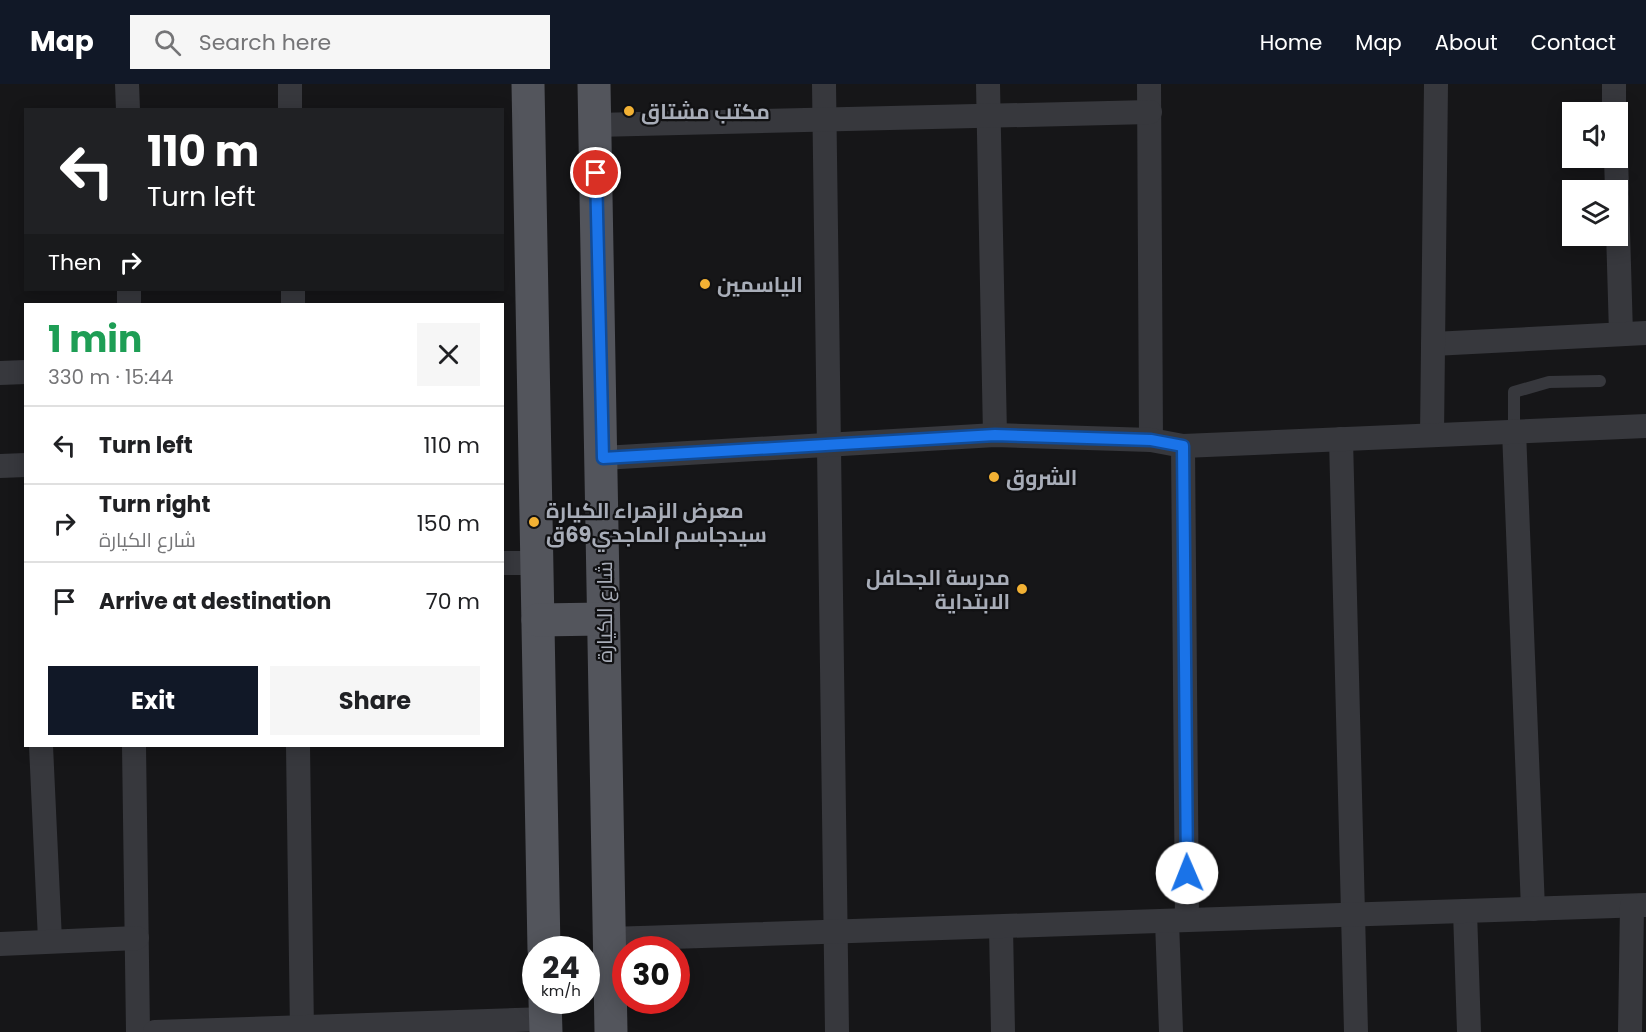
<!DOCTYPE html>
<meta charset="utf-8">
<style>
body{margin:0;font-family:Poppins,Cairo,sans-serif;background:#f6f6f6;color:#202124;height:100vh;display:flex;flex-direction:column;font-size:22px;white-space:nowrap}
*{box-sizing:border-box;margin:0}
p{font-size:20px;color:#757577}
.icon{flex:none;width:33px;height:33px;fill:none;stroke:currentColor;stroke-width:2;stroke-linecap:round;stroke-linejoin:round}
.map{position:relative;flex:1;overflow:hidden}
.details{position:absolute;left:24px;top:219px;width:480px;height:444px;display:flex;flex-direction:column;background:#fff;border-radius:0px;box-shadow:0 3px 15px #0003}
.details>*{flex:none}
.top-card{position:absolute;left:24px;top:24px;width:480px;height:183px;border-radius:0px;box-shadow:0 3px 15px #0003;background:#202124;color:#fff;overflow:hidden}
.buttons{position:absolute;left:1562px;top:18px;display:grid;gap:12px}
.buttons a{display:grid;place-items:center;width:66px;height:66px;border-radius:0px;background:#fff;box-shadow:0 3px 15px #0003;font-size:30px}
.speed{position:absolute;left:522px;top:852px;display:flex;gap:12px;font-size:30px;font-weight:700;text-align:center}
.speed>*{display:grid;place-content:center;width:78px;height:78px;border-radius:50%;background:#fff;box-shadow:0 3px 15px #0003;line-height:1}
.speed small{font-size:15px;font-weight:400}
.speed .limit{border:9px solid #d22;background:#fff;color:#111}
.pin{position:absolute;display:grid;place-items:center;width:51px;height:51px;color:#fff;margin:-26px;border:3px solid #fff;border-radius:50%;box-shadow:0 2px 6px #0007}
.me{position:absolute;width:66px;margin:-33px;rotate:359deg;stroke-linejoin:round;filter:drop-shadow(0 0 4px #0008)}
.turn{display:flex;align-items:center;gap:21px;height:126px;padding:0 24px;font-size:27px}
.turn .icon{width:78px;height:78px;stroke-width:2.5}
.turn b{display:block;font-size:42px;line-height:51px}
.then{display:flex;align-items:center;height:57px;padding:0 24px;background:#0003;gap:12px;font-size:22px}
.round{display:grid;place-items:center;flex:none;width:63px;height:63px;border-radius:0px;background:#f6f6f6}
.head{display:flex;align-items:center;justify-content:space-between;height:102px;padding:0 24px}
h1{font-size:36px;font-weight:700;line-height:45px;color:#1e9e55}
.button{display:flex;gap:12px;margin-top:auto;padding:12px 24px}
.button a{flex:1;height:69px;border-radius:0px;background:#111827;color:#fff;font-size:24px;font-weight:700;line-height:69px;text-align:center}
.button a+a{background:#f6f6f6;color:#202124}
ul{padding:0;list-style:none}
li{display:flex;align-items:center;gap:18px;height:78px;padding:0 24px;border-top:2px solid #e0e0e0}
li div{flex:1}
li b{display:block;font-size:22px}
li em{font-style:normal}
header{display:flex;align-items:center;gap:36px;box-sizing:border-box;height:84px;padding:0 30px;background:#111827;color:#fff}
header strong{font-size:28px}
nav{display:flex;gap:33px;margin-inline-start:auto;font-size:21px}
.search{width:420px;height:54px;background:#f6f6f6;display:flex;align-items:center;gap:15px;box-sizing:border-box;padding:0 21px;border-radius:0px;color:#757577;font-size:22px}
.map>svg:first-child{display:block}
.lines{fill:none;stroke-linecap:round;stroke-linejoin:round}
.lane{stroke:#37383d;stroke-width:12}
.street{stroke:#37383d;stroke-width:24}
.primary{stroke:#53555c;stroke-width:33}
.route-casing{stroke:#114b97;stroke-width:15}
.route{stroke:#1a73e8;stroke-width:10}
.poi-dot{fill:#f2b134;stroke:#111113;stroke-width:2}
.labels{text-anchor:middle;dominant-baseline:central;stroke-width:4.5;stroke-linejoin:round;paint-order:stroke}
.poi-label{font-size:21px;font-weight:bold;fill:#a8adb8;stroke:#111113;text-anchor:start}
.street-label{font-size:21px;fill:#a8adb8;stroke:#111113}
</style>
<header>
<strong>Map</strong>
<div class="search"><svg class="icon" aria-label="search" viewBox="0 0 24 24"><circle cx="10" cy="10" r="6"/><path d="M15 15l6 6"/></svg>Search here</div>
<nav><a>Home</a><a>Map</a><a>About</a><a>Contact</a></nav>
</header>
<div class="map">
<svg width="1646" height="948" viewBox="0 0 1646 948">
<rect width="100%" height="100%" fill="#161618"/>
<g class="lines">
<path class="lane" d="M 1514,347 L 1514,308 L 1549,298 L 1600,297"/>
<g class="street">
<path d="M 127,0 L 128,26"/>
<path d="M 290,0 L 290,26"/>
<path d="M 824,0 L 837,948"/>
<path d="M 988,0 L 995,351"/>
<path d="M 1149,0 L 1151,356"/>
<path d="M 1614,0 L 1614,28"/>
<path d="M 595,41 L 1150,28"/>
<path d="M 1616,74 L 1617,106"/>
<path d="M 1617,112 L 1621,250"/>
<path d="M 129,206 L 129,220"/>
<path d="M 293,206 L 293,220"/>
<path d="M 1433,260 L 1646,249"/>
<path d="M 0,289 L 26,288"/>
<path d="M 1514,347 L 1533,825"/>
<path d="M 1432,351 L 1436,0"/>
<path d="M 1341,355 L 1356,948"/>
<path d="M 1183,362 L 1187,836"/>
<path d="M 603,374 L 995,351 L 1151,356 L 1183,362 L 1646,342"/>
<path d="M 0,382 L 26,381"/>
<path d="M 502,479 L 536,479"/>
<path d="M 41,662 L 50,856"/>
<path d="M 134,662 L 138,948"/>
<path d="M 298,662 L 302,948"/>
<path d="M 1465,827 L 1469,948"/>
<path d="M 1167,837 L 1171,948"/>
<path d="M 1001,843 L 1003,948"/>
<path d="M 609,855 L 1646,821"/>
<path d="M 0,860 L 137,854"/>
<path d="M 155,948 L 545,935"/>
<path d="M 1630,948 L 1632,822"/>
</g>
<g class="primary">
<path d="M 528,0 L 544,866"/>
<path d="M 594,0 L 611,948"/>
<path d="M 538,536 L 603,535"/>
<path d="M 545,916 L 546,948"/>
</g>
</g>
<g class="lines">
<g class="route-casing">
<path id="route" d="M 596,89 L 603,374 L 995,351 L 1151,356 L 1183,362 L 1187,789"/>
</g>
<use href="#route" class="route"/>
</g>
<g class="poi-dot">
<circle cx="629" cy="27" r="6"/>
<circle cx="705" cy="200" r="6"/>
<circle cx="994" cy="393" r="6"/>
<circle cx="534" cy="438" r="6"/>
<circle cx="1022" cy="505" r="6"/>
</g>
<g class="labels">
<g class="poi-label">
<text x="641" y="27">مكتب مشتاق</text>
<text x="717" y="200">الياسمين</text>
<text x="1006" y="393">الشروق</text>
<text x="546" y="426">معرض الزهراء الكيارة<tspan x="546" dy="24">سيدجاسم الماجدي69ق</tspan></text>
<text x="1010" y="493" text-anchor="end">مدرسة الجحافل<tspan x="1010" dy="24">الابتداية</tspan></text>
</g>
<g class="street-label">
<text transform="translate(604 528) rotate(-90)">شارع الكيارة</text>
</g>
</g>
</svg>
<div class="buttons">
<a><svg class="icon" aria-label="sound" viewBox="0 0 24 24"><path d="M4 9h4l5-4v14l-5-4H4zM17 9q2 3 0 6"/></svg></a>
<a><svg class="icon" aria-label="layers" viewBox="0 0 24 24"><path d="M12 4l9 5-9 5-9-5zM3 14l9 5 9-5"/></svg></a>
</div>
<div class="speed"><div>24<small>km/h</small></div><div class="limit">30</div></div>
<div class="pin" style="left:596px;top:89px;background:#d93025"><svg class="icon" aria-label="arrive" viewBox="0 0 24 24"><path d="M6 21V4h12l-3 4 3 4H6"/></svg></div>
<svg class="me" style="left:1187px;top:789px" viewBox="-20 -20 40 40"><circle r="19" fill="#fff"/><path d="M0-13L10 11 0 6-10 11z" fill="#1a73e8"/></svg>
<div class="top-card">
<div class="turn"><svg class="icon" aria-label="left" viewBox="0 0 24 24"><path d="M17 20v-9H6M10 6l-5 5 5 5"/></svg><div><b>110 m</b>Turn left</div></div>
<div class="then">Then<svg class="icon" aria-label="right" viewBox="0 0 24 24"><path d="M7 20v-9h11M14 6l5 5-5 5"/></svg></div>
</div>
<section class="details">
<div class="head"><div><h1>1 min</h1><p>330 m · 15:44</p></div><a class="round"><svg class="icon" aria-label="close" viewBox="0 0 24 24"><path d="M6 6l12 12M18 6L6 18"/></svg></a></div>
<ul>
<li><svg class="icon" aria-label="left" viewBox="0 0 24 24"><path d="M17 20v-9H6M10 6l-5 5 5 5"/></svg><div><b>Turn left</b></div><em>110 m</em></li>
<li><svg class="icon" aria-label="right" viewBox="0 0 24 24"><path d="M7 20v-9h11M14 6l5 5-5 5"/></svg><div><b>Turn right</b><p>شارع الكيارة</p></div><em>150 m</em></li>
<li><svg class="icon" aria-label="arrive" viewBox="0 0 24 24"><path d="M6 21V4h12l-3 4 3 4H6"/></svg><div><b>Arrive at destination</b></div><em>70 m</em></li>
</ul>
<div class="button"><a>Exit</a><a>Share</a></div>
</section>
</div>
